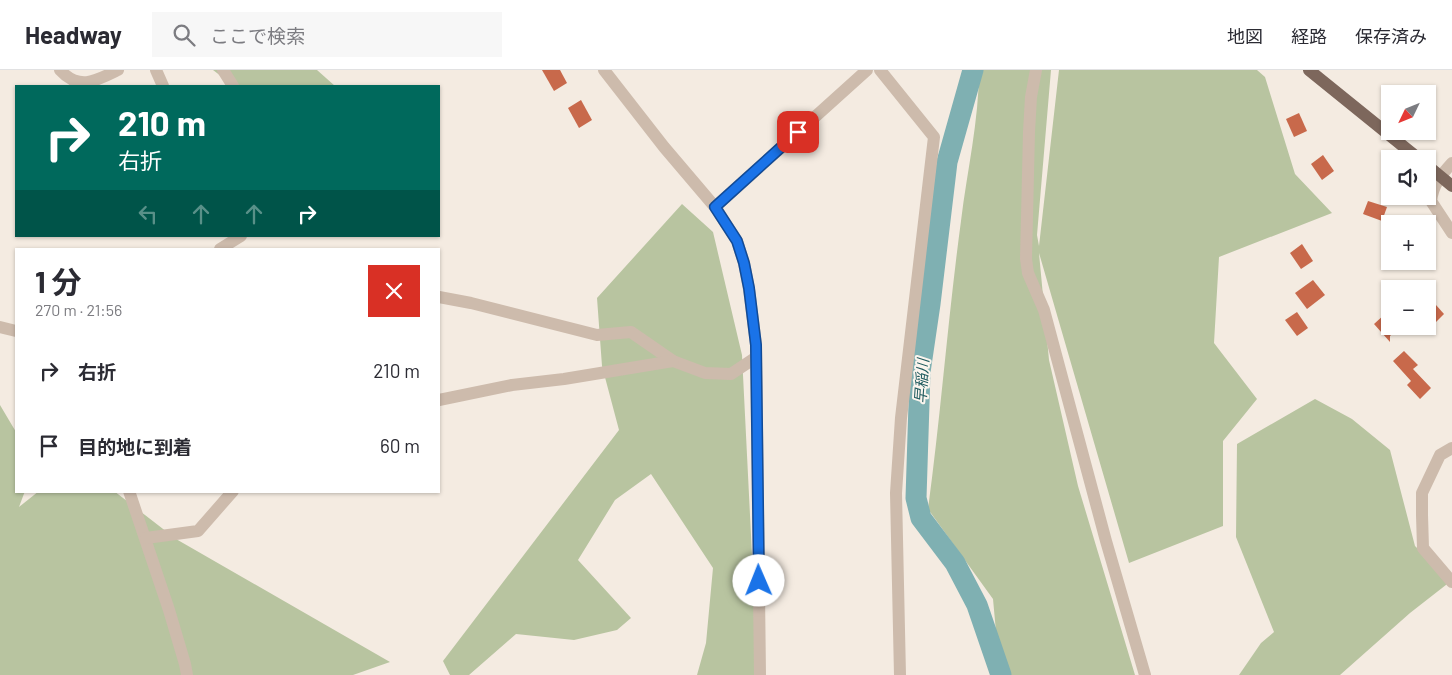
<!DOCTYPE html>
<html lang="ja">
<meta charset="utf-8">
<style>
body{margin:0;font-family:Barlow,"Noto Sans JP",sans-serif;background:#f7f7f7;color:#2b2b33;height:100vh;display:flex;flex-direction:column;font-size:19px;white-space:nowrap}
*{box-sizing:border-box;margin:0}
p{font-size:16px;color:#7c7c81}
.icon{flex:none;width:28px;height:28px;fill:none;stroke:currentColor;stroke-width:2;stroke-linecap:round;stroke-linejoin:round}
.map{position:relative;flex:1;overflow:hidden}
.side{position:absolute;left:15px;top:178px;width:425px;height:245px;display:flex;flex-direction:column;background:#fff;border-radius:0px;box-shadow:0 1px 4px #0004}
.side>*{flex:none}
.top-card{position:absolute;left:15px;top:15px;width:425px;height:152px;border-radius:0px;box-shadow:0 1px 4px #0004;background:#00695c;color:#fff;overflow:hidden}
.needle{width:32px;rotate:227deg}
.tools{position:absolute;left:1381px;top:15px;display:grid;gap:10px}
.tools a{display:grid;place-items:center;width:55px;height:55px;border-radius:0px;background:#fff;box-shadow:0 1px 4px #0004;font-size:25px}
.pin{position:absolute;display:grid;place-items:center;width:42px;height:42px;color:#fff;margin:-21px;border-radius:10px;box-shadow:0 2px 8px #0006}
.me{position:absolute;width:55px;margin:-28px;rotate:359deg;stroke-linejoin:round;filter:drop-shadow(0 0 4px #0008)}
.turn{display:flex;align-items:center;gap:18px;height:105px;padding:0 20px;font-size:22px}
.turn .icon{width:65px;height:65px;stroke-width:2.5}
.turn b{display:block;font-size:35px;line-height:42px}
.lanes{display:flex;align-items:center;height:48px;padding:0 20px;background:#0003;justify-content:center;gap:25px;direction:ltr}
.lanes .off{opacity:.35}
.round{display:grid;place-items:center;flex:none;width:52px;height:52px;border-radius:0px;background:#f7f7f7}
.overview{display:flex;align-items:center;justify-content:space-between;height:85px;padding:0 20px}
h1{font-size:30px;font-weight:700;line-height:38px}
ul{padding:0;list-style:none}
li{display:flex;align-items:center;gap:15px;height:75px;padding:0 20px}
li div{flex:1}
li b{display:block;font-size:19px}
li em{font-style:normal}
header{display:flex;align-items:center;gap:30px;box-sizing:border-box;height:70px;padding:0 25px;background:#fff;border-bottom:1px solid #e1e1e2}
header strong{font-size:24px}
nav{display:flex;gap:28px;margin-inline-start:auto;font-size:18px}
.search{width:350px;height:45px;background:#f7f7f7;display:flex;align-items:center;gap:12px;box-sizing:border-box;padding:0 18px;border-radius:0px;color:#7c7c81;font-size:19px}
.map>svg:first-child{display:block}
.green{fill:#b8c4a0}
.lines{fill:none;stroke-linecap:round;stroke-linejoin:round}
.river{stroke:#7fb0b2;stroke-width:21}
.building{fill:#c8694b}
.minor{stroke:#cdbbac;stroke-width:12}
.major{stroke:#7d675c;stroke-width:12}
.route-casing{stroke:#114b97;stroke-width:12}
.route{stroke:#1a73e8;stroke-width:9}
.labels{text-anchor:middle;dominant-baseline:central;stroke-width:4;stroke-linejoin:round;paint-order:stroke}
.water-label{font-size:15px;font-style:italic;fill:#1f5a5e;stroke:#fbf5ee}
</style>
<header>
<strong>Headway</strong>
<div class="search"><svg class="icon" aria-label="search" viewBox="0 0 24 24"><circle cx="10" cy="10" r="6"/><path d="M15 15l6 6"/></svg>ここで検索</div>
<nav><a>地図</a><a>経路</a><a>保存済み</a></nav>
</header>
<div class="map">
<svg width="1452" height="605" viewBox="0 0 1452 605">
<rect width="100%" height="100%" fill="#f4ebe1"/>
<g class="green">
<path d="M 213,0 L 317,0 L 335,16 L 234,16 Z"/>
<path d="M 979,0 L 1051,0 L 1037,165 L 1039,176 L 1059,0 L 1257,0 L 1265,7 L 1295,104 L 1332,143 L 1219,187 L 1214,273 L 1257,329 L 1223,371 L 1223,456 L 1129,493 L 1039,183 L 1049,290 L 1078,416 L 1135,605 L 1000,605 L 993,529 L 928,439 C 941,343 948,247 961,151 C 967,101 979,51 979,0 Z"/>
<path d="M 682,134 L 713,162 L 742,285 L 758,605 L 697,605 L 706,573 L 713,498 L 651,404 L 615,430 L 578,490 L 631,548 L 617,560 L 574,570 L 516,564 L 469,605 L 450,605 L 443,591 L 619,360 L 602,296 L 597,228 Z"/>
<path d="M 1315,329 L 1352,349 L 1390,380 L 1415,476 L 1451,511 L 1410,543 L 1340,605 L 1239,605 L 1261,573 L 1274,562 L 1236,467 L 1237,374 Z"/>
<path d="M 0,335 L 16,362 L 16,421 L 25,421 L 19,437 L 39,421 L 114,421 L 176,469 L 390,592 L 353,605 L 0,605 Z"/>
</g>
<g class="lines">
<path class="river" d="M 973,0 L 947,92 L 930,234 L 920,302 L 916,428 L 921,448 L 955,493 L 977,535 L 1001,605"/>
</g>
<g class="building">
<path d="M 542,0 L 560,0 L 567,13 L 554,21 Z"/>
<path d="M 581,30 L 592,50 L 579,58 L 568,38 Z"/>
<path d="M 1299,43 L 1307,61 L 1294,67 L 1286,49 Z"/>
<path d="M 1323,85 L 1334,101 L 1322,110 L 1311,94 Z"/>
<path d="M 1368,131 L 1387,137 L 1382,151 L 1363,144 Z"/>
<path d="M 1302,174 L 1313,191 L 1301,199 L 1290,183 Z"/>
<path d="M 1313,210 L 1325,225 L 1307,239 L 1295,223 Z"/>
<path d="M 1428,226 L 1444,244 L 1433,255 L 1428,249 Z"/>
<path d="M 1297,242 L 1308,258 L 1297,266 L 1285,250 Z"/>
<path d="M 1385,244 L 1390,249 L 1390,256 L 1400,256 L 1390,266 L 1390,272 L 1374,254 Z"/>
<path d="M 1404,281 L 1418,295 L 1413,299 L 1431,318 L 1420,329 L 1407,315 L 1411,311 L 1393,291 Z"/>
</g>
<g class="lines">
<g class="minor">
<path d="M 60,0 C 79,21 96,11 118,0"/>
<path d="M 156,0 L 163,16"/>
<path d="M 223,0 L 233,16"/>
<path d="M 604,0 L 664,77 L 715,137 L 737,171 L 744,193 L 749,219 L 756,275 L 760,605"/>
<path d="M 880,0 L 934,67 L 901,348 L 896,423 L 900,605"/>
<path d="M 1036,0 L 1031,27 L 1029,62 L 1026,189 L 1028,203 L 1044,240 L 1106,471 L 1145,605"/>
<path d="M 1452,93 C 1441,105 1433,115 1431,131 L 1452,163"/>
<path d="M 715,137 L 867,0"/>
<path d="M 220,179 L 241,166"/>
<path d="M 439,227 L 471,233 L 597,265 L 631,262 L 673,291 L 705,303 L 731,304 L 755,288"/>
<path d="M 0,257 L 16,261"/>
<path d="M 439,330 L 512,315 L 564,309 L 673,291"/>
<path d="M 1452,378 L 1440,385 L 1422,423 L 1422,445 L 1423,478 L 1452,512"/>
<path d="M 129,421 L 169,540 L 185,594 L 187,605"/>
<path d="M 146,468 L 198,461 L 233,421"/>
</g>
<g class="major">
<path d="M 1309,0 L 1419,89"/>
<path d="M 1428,96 L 1452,116"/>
</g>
</g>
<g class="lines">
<g class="route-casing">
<path id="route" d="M 759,511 L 756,275 L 749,218 L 744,193 L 737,171 L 715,137 L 798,62"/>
</g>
<use href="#route" class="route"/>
</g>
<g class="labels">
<g class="water-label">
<text transform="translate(921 311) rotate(-86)">早稲川</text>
</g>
</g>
</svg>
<div class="tools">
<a><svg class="needle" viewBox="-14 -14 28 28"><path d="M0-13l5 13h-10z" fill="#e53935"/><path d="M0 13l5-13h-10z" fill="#7c7c81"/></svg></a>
<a><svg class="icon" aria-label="sound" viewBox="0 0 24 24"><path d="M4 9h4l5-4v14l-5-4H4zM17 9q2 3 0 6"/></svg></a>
<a>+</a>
<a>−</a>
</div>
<div class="pin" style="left:798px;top:62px;background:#d93025"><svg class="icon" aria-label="arrive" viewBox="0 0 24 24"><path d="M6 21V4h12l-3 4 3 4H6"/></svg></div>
<svg class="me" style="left:759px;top:511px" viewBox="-20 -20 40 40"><circle r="19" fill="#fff"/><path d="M0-13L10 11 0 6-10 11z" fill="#1a73e8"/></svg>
<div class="top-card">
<div class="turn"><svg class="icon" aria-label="right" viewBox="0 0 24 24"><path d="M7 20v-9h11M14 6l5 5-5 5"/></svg><div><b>210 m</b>右折</div></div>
<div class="lanes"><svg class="icon off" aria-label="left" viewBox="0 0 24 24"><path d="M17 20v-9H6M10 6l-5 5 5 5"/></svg><svg class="icon off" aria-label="ahead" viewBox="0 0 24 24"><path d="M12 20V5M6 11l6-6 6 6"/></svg><svg class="icon off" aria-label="ahead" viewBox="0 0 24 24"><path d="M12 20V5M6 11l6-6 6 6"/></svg><svg class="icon" aria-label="right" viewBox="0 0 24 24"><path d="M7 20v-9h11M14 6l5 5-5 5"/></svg></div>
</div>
<section class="side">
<div class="overview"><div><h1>1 分</h1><p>270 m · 21:56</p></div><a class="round" style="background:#d93025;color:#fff"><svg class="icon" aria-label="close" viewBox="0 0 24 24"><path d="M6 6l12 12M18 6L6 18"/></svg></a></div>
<ul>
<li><svg class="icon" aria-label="right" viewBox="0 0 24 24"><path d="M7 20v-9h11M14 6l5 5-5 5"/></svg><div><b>右折</b></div><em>210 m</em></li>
<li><svg class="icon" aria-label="arrive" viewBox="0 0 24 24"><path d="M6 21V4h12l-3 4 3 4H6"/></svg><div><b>目的地に到着</b></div><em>60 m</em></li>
</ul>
</section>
</div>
